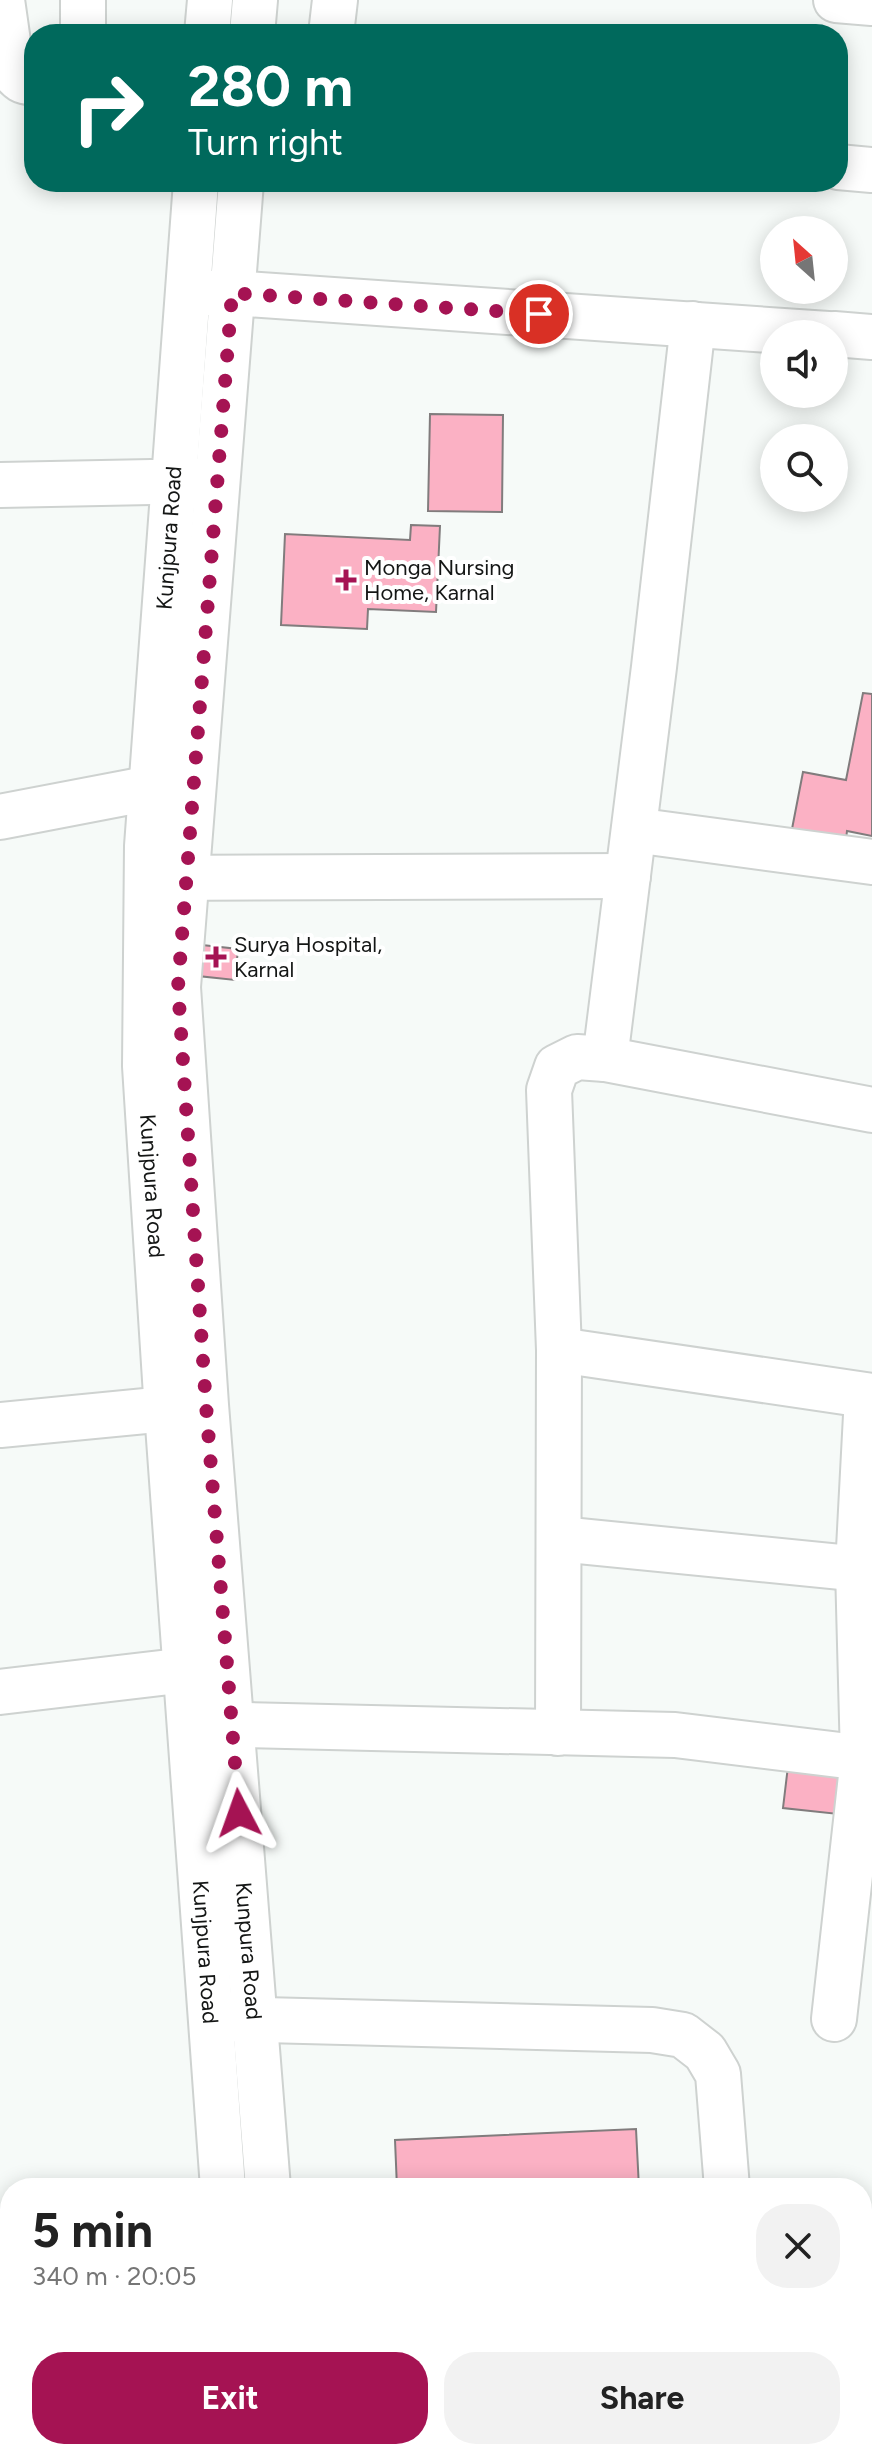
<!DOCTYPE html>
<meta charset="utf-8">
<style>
body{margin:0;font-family:Figtree,sans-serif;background:#f2f2f2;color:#222;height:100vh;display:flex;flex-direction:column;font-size:30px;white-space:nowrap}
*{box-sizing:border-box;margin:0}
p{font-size:26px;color:#767676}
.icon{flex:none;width:44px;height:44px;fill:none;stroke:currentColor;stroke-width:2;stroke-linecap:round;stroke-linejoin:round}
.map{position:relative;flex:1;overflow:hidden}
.side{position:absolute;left:0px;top:2178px;width:872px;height:282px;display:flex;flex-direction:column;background:#fff;border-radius:32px 32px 0 0;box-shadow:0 4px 20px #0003}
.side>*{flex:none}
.top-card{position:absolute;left:24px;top:24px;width:824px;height:168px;border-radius:32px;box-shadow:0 4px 20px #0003;background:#00695c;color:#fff;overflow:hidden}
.needle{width:52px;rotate:333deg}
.controls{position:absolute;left:760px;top:216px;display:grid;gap:16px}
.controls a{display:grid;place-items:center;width:88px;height:88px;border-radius:50%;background:#fff;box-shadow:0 4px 20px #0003;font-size:40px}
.pin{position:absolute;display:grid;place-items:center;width:68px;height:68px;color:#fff;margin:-34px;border:4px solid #fff;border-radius:50%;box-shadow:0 2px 8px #0007}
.me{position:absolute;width:88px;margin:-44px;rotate:356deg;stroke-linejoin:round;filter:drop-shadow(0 0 6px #0008)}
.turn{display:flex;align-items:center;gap:28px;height:168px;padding:0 32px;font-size:36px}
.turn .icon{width:104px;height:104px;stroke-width:2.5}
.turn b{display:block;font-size:56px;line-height:68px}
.round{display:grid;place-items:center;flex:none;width:84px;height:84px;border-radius:32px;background:#f2f2f2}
.head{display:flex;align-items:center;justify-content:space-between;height:136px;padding:0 32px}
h1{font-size:48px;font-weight:700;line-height:60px}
.button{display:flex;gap:16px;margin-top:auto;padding:16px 32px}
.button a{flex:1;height:92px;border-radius:32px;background:#a51353;color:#fff;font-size:32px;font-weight:700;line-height:92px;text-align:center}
.button a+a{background:#f2f2f2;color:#222}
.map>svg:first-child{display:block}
.building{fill:#fbb1c4;stroke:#817c7d;stroke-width:2}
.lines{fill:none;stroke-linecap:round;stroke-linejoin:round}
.minor-casing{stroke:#ced2d0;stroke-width:48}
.minor{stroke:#fff;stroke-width:44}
.route{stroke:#a51353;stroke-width:14;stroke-dasharray:0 25.2}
.poi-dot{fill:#a51353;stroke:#fff;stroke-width:3}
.labels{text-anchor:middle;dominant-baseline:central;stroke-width:8;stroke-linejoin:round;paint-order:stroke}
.street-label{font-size:22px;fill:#141615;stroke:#fff}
.poi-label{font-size:22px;fill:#141615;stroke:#fff;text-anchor:start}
</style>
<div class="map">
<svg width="872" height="2459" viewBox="0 0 872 2459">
<rect width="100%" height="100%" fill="#f6faf8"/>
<g class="building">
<path d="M 430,414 L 503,415 L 502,512 L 428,511 Z"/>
<path d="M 411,525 L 440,526 L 436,612 L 368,609 L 367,629 L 281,625 L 285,534 L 410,540 Z"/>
<path d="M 863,693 L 872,694 L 872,836 L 847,831 L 846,839 L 792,829 L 803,772 L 846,780 Z"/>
<path d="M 202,945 L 238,949 L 235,980 L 198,976 Z"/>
<path d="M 788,1766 L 843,1772 L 838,1814 L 783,1808 Z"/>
<path d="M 636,2129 L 639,2188 L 397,2188 L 395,2140 Z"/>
</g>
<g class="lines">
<g class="minor-casing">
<g id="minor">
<path d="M 2,0 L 12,70 C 18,79 23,83 34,82"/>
<path d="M 83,0 L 83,34"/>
<path d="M 836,0 L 872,3"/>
<path d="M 207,34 L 210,0"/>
<path d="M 252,34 L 255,0"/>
<path d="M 331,34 L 335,0"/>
<path d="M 838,167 L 872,170"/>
<path id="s1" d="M 196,182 L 147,846 L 145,1066 L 167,1411 L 223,2188"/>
<path id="s2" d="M 241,182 L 178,987 L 206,1405 L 268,2188"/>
<path d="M 204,293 L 232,293 L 828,334"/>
<path d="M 834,334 L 872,337"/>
<path d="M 0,485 L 202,481"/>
<path d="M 0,817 L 151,788"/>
<path d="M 634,830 L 872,862"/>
<path d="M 158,878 L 628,876"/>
<path d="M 605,1059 L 654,667 L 693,324"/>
<path d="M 559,1350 L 872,1396"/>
<path d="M 0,1425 L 197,1406"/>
<path d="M 559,1539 L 872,1570"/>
<path d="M 0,1692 L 212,1667"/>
<path d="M 204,1724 L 675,1735 L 872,1759"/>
<path d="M 558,1733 L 559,1350 L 549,1090 L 557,1067 L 577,1057 L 605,1059 L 872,1110"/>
<path d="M 225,2019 L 652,2030 L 683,2035 L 705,2052 L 718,2074 L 727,2188"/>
<path d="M 834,2019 L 863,1758 L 858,1568 L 867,1396"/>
<path d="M 862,2304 L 872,2304"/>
<path d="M 242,2450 L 243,2459"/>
<path d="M 292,2450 L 294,2459"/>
<path d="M 800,2450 L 801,2459"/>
</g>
</g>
<use href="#minor" class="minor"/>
</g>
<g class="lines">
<path class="route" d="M 239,1813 L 206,1405 L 178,987 L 232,293 L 539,314"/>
</g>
<g class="poi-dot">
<path d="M342 568h8v8h8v8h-8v8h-8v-8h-8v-8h8z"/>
<path d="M212 945h8v8h8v8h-8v8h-8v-8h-8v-8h8z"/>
</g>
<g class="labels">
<g class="street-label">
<text transform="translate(169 538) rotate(-86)">Kunjpura Road</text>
<text stroke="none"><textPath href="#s1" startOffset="1006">Kunjpura Road</textPath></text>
<text stroke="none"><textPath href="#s1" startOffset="1774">Kunjpura Road</textPath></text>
<text stroke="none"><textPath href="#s2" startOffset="1774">Kunpura Road</textPath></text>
</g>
<g class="poi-label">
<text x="364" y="567">Monga Nursing<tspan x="364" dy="25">Home, Karnal</tspan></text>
<text x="234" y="944">Surya Hospital,<tspan x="234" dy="25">Karnal</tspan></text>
</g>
</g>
</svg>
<div class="controls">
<a><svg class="needle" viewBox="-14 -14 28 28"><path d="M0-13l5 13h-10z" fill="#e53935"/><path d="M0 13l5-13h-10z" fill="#767676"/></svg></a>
<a><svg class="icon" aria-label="sound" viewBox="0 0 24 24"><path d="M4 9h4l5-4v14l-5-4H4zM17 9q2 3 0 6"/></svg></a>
<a><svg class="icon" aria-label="search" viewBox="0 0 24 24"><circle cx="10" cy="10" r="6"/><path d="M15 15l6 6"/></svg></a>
</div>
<div class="pin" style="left:539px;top:314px;background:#d93025"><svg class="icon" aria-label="arrive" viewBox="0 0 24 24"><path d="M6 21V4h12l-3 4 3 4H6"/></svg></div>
<svg class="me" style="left:239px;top:1813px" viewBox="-20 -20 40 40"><path d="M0-17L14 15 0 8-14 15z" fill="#a51353" stroke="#fff" stroke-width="4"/></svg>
<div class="top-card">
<div class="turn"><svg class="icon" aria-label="right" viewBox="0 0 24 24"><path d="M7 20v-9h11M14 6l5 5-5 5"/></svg><div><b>280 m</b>Turn right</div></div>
</div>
<section class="side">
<div class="head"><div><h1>5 min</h1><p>340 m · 20:05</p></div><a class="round"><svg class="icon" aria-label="close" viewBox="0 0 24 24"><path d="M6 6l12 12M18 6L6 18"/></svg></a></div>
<div class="button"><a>Exit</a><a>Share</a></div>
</section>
</div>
